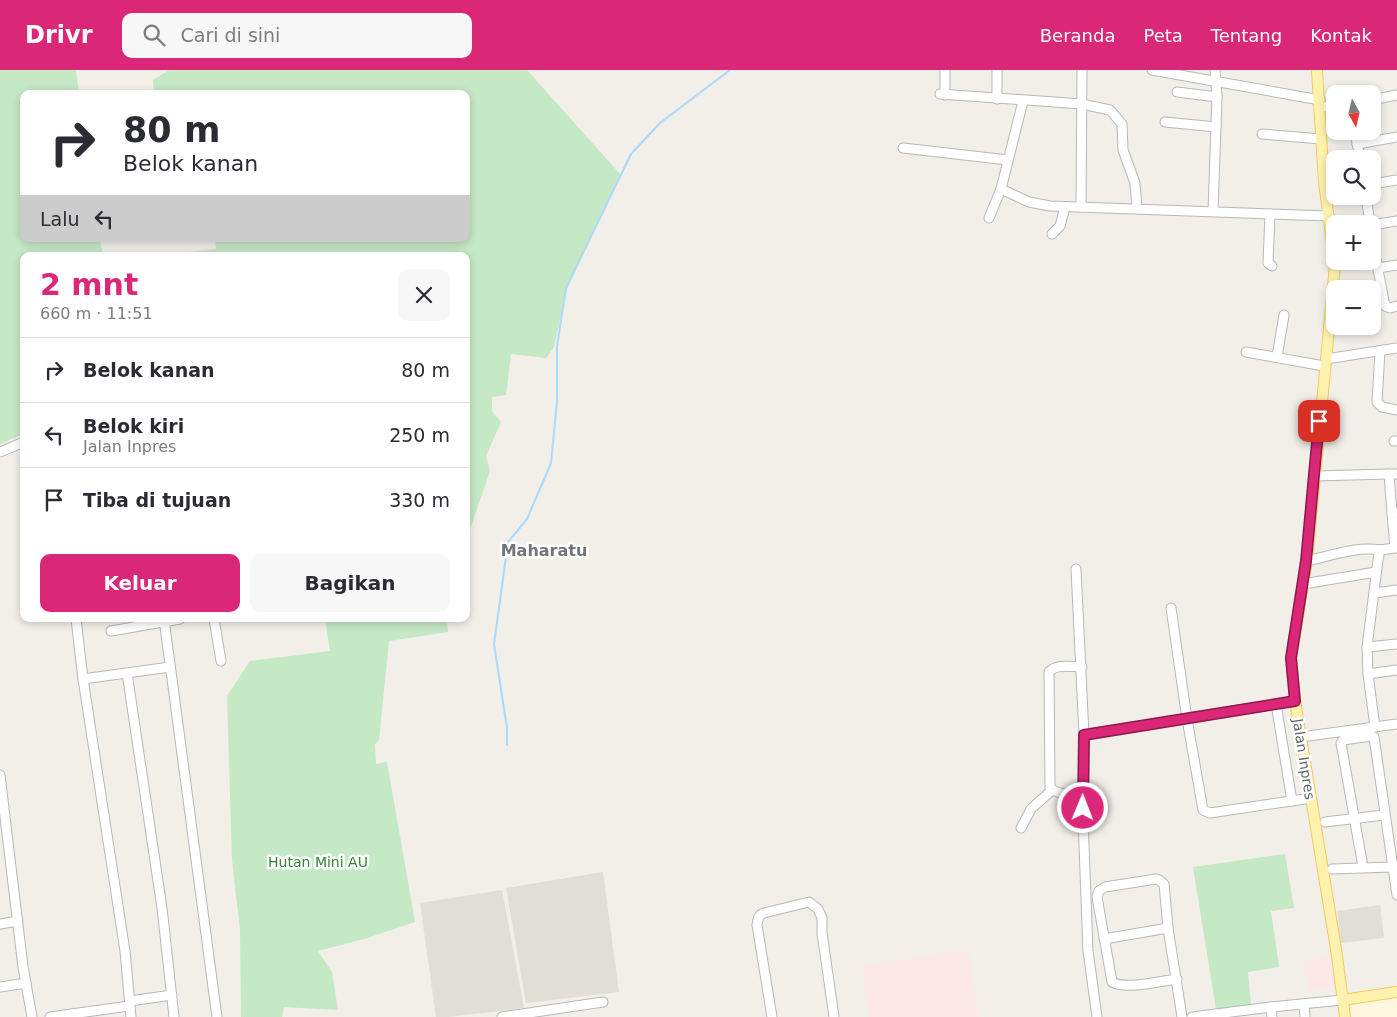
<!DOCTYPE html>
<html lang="id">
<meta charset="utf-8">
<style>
body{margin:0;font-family:"DejaVu Sans",sans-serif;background:#f7f7f7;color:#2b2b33;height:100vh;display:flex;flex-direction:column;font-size:19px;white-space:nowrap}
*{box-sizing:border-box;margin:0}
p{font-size:16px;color:#7c7c81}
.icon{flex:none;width:28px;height:28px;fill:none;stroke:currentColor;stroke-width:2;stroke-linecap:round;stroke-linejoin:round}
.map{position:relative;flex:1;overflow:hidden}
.drawer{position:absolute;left:20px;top:182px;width:450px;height:370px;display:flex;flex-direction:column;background:#fff;border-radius:10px;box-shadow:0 2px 8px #0003}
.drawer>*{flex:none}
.guide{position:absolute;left:20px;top:20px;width:450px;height:152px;border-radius:10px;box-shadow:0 2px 8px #0003;background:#fff;color:#2b2b33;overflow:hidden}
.needle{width:32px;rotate:172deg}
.tools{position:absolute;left:1326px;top:15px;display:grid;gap:10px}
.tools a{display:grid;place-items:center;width:55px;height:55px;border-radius:10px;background:#fff;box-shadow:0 2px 8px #0003;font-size:25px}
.pin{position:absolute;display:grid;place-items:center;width:42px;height:42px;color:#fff;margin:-21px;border-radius:10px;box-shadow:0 2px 8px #0006}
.me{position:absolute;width:55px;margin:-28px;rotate:1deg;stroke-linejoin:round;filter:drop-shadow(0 0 4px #0008)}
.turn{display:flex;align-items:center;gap:18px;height:105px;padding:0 20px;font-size:22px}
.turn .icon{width:65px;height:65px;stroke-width:2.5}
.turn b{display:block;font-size:35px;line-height:42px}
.then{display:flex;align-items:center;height:48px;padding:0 20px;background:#0003;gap:10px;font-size:19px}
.round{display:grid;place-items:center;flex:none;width:52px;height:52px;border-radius:10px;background:#f7f7f7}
.head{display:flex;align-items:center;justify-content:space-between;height:85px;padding:0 20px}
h1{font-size:30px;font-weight:700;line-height:38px;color:#db2777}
.primary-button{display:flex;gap:10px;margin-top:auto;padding:10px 20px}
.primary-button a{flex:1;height:58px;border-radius:10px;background:#db2777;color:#fff;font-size:20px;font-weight:700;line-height:58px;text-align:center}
.primary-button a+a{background:#f7f7f7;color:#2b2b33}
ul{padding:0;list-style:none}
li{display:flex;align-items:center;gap:15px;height:65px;padding:0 20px;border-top:1px solid #e1e1e2}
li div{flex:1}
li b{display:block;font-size:19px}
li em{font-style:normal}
header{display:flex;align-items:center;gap:30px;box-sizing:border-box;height:70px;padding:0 25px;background:#db2777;color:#fff}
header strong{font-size:24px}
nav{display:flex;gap:28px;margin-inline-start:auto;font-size:18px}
.search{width:350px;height:45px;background:#f7f7f7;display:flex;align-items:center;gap:12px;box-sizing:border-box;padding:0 18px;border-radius:10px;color:#7c7c81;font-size:19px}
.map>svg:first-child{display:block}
.commercial{fill:#fef7e0}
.education{fill:#e1ded6}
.medical{fill:#fce8e6}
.green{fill:#c5e8c5}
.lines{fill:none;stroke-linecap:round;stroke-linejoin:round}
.stream{stroke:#aadaff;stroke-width:2}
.minor-casing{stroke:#b5b8bc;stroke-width:11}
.major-casing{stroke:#f2c960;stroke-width:12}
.minor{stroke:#fff;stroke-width:9}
.major{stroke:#fff2af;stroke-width:10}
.route-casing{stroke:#8e194d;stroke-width:12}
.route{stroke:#db2777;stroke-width:9}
.labels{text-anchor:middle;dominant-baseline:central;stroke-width:5;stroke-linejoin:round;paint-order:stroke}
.street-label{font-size:14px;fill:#5f6368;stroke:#fff}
.park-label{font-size:14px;fill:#348238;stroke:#fff}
.quarter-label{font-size:16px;font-weight:bold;fill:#70757a;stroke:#fff}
</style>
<header>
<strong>Drivr</strong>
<div class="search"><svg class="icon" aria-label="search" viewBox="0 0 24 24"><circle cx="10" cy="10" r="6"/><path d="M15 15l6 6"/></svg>Cari di sini</div>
<nav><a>Beranda</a><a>Peta</a><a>Tentang</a><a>Kontak</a></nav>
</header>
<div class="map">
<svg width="1397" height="947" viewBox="0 0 1397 947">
<rect width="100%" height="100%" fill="#f1efe8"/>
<path class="commercial" d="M 1397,926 L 1397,947 L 1350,947 L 1348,933 Z"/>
<g class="education">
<path d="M 603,802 L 619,922 L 526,933 L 506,818 Z"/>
<path d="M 502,820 L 524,938 L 448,947 L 436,947 L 420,833 Z"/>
<path d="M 1380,835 L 1384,868 L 1341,873 L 1337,841 Z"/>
</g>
<g class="medical">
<path d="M 969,880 L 978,947 L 869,947 L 862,895 Z"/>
<path d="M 1332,886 L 1337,916 L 1308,921 L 1304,890 Z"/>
</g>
<g class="green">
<path d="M 0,0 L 76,0 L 79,24 L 24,24 L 24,169 L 100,169 L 103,186 L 24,186 L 24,364 L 0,374 Z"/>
<path d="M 169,0 L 527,0 L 621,105 L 567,219 L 554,277 L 546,288 L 511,284 L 506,325 L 492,327 L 492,341 L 501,352 L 486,386 L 490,401 L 466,471 L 466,186 L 151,186 L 216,179 L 215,169 L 466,169 L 466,24 L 154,24 L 153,10 Z"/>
<path d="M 325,549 L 447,549 L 448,562 L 389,571 L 379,670 L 375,674 L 376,694 L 387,692 L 415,852 L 364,869 L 318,881 L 332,902 L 338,940 L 284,937 L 282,947 L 241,947 L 240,860 L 232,790 L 227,626 L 250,591 L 330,581 Z"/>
<path d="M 1285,784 L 1294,838 L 1271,841 L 1279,897 L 1248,902 L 1251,935 L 1216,939 L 1193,797 Z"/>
</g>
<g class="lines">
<path class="stream" d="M 507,675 L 507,658 L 494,574 L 508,472 L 527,449 L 551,393 L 557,331 L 557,276 L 566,218 L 631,84 L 660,53 L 730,0"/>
<g class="minor-casing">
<g id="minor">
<path d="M 945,0 L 945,25"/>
<path d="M 997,0 L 997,29"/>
<path d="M 1152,0 L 1320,30"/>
<path d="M 1177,22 L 1217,27"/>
<path d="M 940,24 L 1082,34 L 1110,40 L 1122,54 L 1123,80 L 1135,113 L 1137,138"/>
<path d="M 1372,30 L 1397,25"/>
<path d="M 1321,37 L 1335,36"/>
<path d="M 1165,52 L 1216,57"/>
<path d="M 1355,61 L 1360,89"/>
<path d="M 1262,64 L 1321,69"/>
<path d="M 1357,74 L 1397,67"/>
<path d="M 903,78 L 1008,90"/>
<path d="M 1372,114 L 1397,110"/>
<path d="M 1001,119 L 1029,132 L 1050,136 L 1329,146"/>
<path d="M 1366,126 L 1370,154"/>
<path d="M 1081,137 L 1082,0"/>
<path d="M 1213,141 L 1217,27 L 1215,0"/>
<path d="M 1270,144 L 1268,193 L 1272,196"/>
<path d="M 989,148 L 1001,119 L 1023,31"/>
<path d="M 1372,155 L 1397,151"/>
<path d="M 1052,164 L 1060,156 L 1065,137"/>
<path d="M 1372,168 L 1385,236 L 1390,238 L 1397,236"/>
<path d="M 1378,198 L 1397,195"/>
<path d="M 1380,281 L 1377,332 L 1382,337 L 1397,340"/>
<path d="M 1246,282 L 1324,296"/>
<path d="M 1277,287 L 1284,245"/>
<path d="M 1326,289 L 1397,278"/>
<path d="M 1394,371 L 1397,371"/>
<path d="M 0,382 L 24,372"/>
<path d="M 1314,406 L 1389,404"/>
<path d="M 1392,443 L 1389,404 L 1397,404"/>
<path d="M 1307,491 C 1330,486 1356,476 1380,480"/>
<path d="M 1076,499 L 1084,665 L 1083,749 L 1088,881 L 1097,947"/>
<path d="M 1303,514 L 1376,502"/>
<path d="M 1375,523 L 1397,520"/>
<path d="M 1171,538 L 1187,649 L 1203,740 L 1210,743 L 1311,728"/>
<path d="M 76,549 L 83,609 L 125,881 L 131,947"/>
<path d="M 164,549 L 217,947"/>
<path d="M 214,549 L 221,591"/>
<path d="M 111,561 L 180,549"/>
<path d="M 1367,577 L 1397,574"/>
<path d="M 1082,597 C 1071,597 1057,593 1049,602 L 1050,718 C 1059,725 1072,725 1084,725"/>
<path d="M 127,603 L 162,838 L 174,947"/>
<path d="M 1368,604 L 1397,600"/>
<path d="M 83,609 L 170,597"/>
<path d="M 1276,634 L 1292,731"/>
<path d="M 1375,657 L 1368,604 L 1367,577 L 1378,490 L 1380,480 L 1395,478 L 1392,443 L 1397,442"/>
<path d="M 1084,665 L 1295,631"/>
<path d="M 1301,667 L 1397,654"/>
<path d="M 0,705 L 23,897 L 32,947"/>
<path d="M 1325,752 L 1384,745"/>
<path d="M 1021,758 L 1031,739 L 1052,720"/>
<path d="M 1363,797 L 1341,673 L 1343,670 L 1371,666 L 1374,667 L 1397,825"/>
<path d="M 1332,799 L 1393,797"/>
<path d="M 0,854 L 18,851"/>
<path d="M 1104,869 L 1168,858"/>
<path d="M 1177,909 C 1161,911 1125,920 1112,912 L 1097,827 L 1099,821 L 1105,817 L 1156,809 L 1159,810 L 1164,814 L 1168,858 L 1182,947"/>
<path d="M 0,917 L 26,913"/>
<path d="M 130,931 L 172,925"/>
<path d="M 1304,934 L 1305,947"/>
<path d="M 1271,937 L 1272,947"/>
<path d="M 50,947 L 129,936"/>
<path d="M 502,947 L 603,932"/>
<path d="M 772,947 L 757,855 C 758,849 758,845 764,843 L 809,832 L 818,839 L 822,848 L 822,863 L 834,947"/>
<path d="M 1192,947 L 1271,937 L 1342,930"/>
</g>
</g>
<g class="major-casing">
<g id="major">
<path d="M 1317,0 L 1324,112 L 1335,195 L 1307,491 L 1291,588 L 1295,631 L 1336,879 L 1345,947"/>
<path d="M 1342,930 L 1397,922"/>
</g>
</g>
<use href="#minor" class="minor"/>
<use href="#major" class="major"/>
</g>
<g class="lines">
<g class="route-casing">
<path id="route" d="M 1083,738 L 1084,665 L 1295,631 L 1291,588 L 1306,491 L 1319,351"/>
</g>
<use href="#route" class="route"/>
</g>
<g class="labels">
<g class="street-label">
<text transform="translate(1304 689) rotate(81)">Jalan Inpres</text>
</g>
<g class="park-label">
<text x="318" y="792">Hutan Mini AU</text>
</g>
<g class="quarter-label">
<text x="544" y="480">Maharatu</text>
</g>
</g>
</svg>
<div class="tools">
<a><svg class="needle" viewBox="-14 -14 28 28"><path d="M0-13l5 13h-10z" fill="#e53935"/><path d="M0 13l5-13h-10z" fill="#7c7c81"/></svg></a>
<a><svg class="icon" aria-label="search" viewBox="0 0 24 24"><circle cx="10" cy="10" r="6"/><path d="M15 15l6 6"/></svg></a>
<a>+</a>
<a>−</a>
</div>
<div class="pin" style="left:1319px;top:351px;background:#d93025"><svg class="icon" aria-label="arrive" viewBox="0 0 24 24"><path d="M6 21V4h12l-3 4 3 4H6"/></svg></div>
<svg class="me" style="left:1083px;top:738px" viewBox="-20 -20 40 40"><circle r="17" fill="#db2777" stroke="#fff" stroke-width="3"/><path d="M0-11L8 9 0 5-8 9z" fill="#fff"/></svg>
<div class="guide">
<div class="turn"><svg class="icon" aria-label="right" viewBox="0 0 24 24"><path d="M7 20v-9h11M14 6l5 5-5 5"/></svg><div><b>80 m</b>Belok kanan</div></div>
<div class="then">Lalu<svg class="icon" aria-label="left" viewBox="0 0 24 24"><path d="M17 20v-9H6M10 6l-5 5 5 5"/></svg></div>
</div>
<section class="drawer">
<div class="head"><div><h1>2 mnt</h1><p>660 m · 11:51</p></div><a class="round"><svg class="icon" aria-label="close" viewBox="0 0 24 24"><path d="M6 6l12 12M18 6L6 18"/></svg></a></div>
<ul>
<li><svg class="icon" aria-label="right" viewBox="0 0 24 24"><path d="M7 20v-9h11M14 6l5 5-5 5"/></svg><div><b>Belok kanan</b></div><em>80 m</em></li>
<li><svg class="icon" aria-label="left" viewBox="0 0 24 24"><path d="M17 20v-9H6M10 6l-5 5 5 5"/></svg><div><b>Belok kiri</b><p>Jalan Inpres</p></div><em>250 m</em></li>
<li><svg class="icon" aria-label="arrive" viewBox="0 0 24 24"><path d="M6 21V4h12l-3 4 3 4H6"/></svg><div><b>Tiba di tujuan</b></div><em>330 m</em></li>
</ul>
<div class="primary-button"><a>Keluar</a><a>Bagikan</a></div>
</section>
</div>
